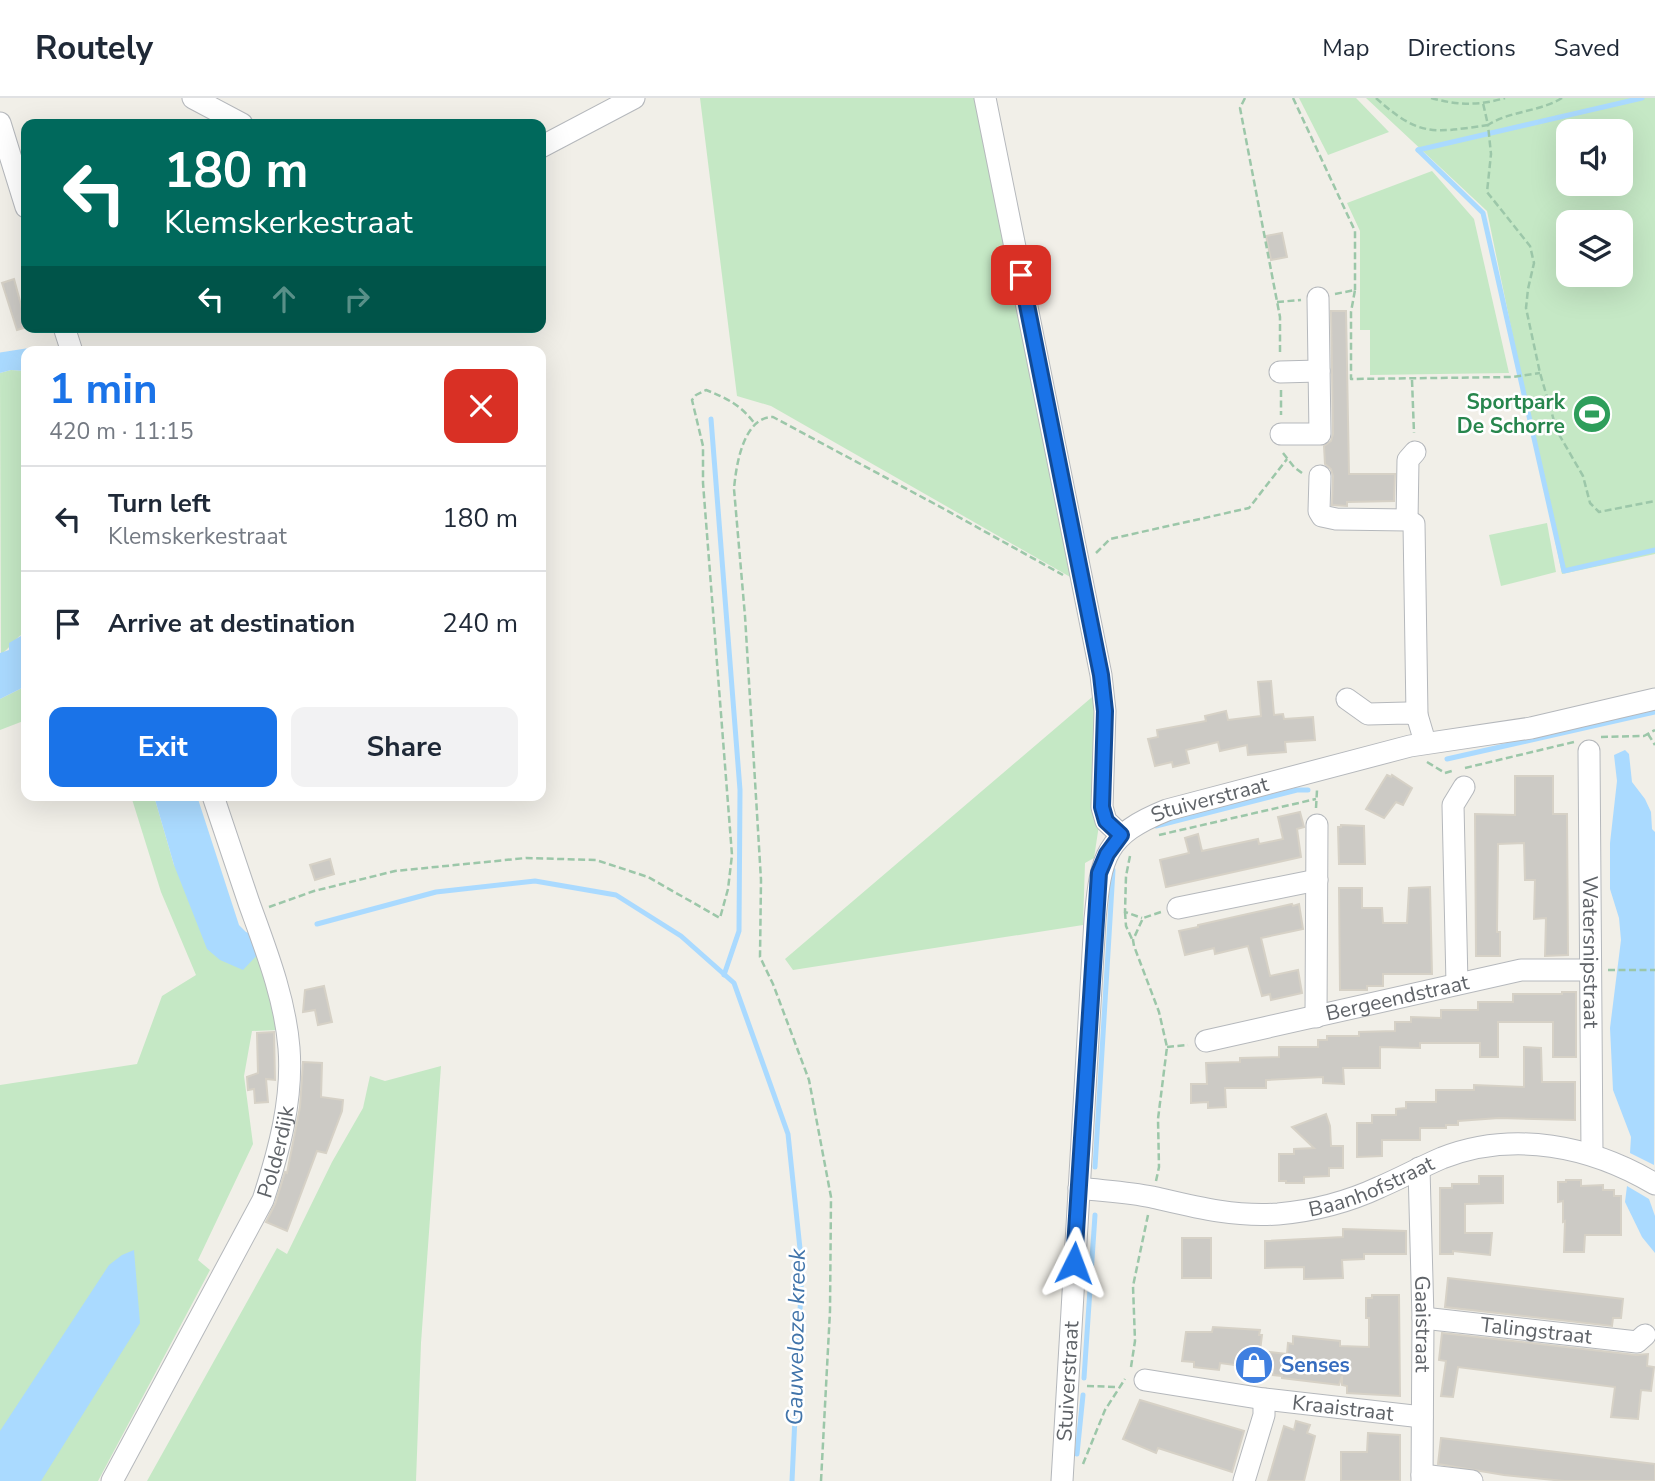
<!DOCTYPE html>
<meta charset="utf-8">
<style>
body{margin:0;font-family:"Nunito Sans",sans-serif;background:#f2f2f3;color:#1f2937;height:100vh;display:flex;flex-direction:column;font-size:26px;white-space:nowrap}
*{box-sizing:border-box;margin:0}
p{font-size:23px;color:#747a83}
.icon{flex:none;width:38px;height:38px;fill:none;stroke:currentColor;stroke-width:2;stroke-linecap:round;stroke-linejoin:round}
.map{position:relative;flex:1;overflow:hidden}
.details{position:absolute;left:21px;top:248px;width:525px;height:455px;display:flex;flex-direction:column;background:#fff;border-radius:14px;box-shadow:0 7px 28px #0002}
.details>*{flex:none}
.guide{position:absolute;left:21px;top:21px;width:525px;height:214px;border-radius:14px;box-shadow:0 7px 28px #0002;background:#00695c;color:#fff;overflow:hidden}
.controls{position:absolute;left:1556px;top:21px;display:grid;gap:14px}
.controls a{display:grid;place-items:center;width:77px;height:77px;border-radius:14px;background:#fff;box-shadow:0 7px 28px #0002;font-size:35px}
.pin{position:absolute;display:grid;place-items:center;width:60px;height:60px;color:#fff;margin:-30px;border-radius:14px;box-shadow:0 4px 10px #0006}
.me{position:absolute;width:77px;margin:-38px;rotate:3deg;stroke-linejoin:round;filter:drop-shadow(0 0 5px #0008)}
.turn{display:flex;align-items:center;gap:24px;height:147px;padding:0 28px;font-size:32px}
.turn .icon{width:91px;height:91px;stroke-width:2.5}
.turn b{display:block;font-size:49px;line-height:60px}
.lanes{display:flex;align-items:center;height:66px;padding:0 28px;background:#0003;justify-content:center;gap:35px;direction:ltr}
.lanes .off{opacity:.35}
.round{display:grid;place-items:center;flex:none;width:74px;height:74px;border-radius:14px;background:#f2f2f3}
.head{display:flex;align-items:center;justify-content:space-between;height:119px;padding:0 28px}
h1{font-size:42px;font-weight:700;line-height:52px;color:#1a73e8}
.cta{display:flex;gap:14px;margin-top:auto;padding:14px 28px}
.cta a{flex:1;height:80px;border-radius:14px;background:#1a73e8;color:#fff;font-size:28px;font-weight:700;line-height:80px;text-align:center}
.cta a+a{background:#f2f2f3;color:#1f2937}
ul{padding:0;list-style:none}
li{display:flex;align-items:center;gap:21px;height:105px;padding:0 28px;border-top:2px solid #e0e1e3}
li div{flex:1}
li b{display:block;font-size:26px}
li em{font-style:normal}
header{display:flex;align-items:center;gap:42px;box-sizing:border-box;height:98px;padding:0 35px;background:#fff;border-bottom:2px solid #e0e1e3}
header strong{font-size:33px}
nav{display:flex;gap:38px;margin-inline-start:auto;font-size:24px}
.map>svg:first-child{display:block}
.green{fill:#c5e8c5;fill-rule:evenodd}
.water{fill:#aadaff}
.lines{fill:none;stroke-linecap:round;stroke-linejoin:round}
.stream{stroke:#aadaff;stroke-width:5}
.building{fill:#cccac5;stroke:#d6d1c6;stroke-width:2}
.minor-casing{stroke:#b5b8bc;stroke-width:23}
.path{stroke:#9cc7a9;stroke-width:2.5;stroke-dasharray:7 3.5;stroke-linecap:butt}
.minor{stroke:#fff;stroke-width:21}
.route-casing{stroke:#114b97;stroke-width:18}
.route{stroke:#1a73e8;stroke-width:12}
.labels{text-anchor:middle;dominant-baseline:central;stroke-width:5;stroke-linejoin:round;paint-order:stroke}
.leisure-label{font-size:21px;font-weight:bold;fill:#27864d;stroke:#fff;text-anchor:end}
.street-label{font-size:21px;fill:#5f6368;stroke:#fff}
.shop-label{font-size:21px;font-weight:bold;fill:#366cbe;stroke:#fff;text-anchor:start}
.water-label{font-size:23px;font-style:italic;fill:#4174aa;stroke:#fff}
</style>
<header>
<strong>Routely</strong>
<nav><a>Map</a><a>Directions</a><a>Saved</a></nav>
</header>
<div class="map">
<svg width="1655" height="1383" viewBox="0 0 1655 1383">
<rect width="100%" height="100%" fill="#f1efe8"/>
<g class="green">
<path d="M 700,0 L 978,0 L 1079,484 L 771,308 L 737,298 Z"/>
<path d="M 1299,0 L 1356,0 L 1389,34 L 1328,57 Z"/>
<path d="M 1366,0 L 1655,0 L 1655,456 L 1562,476 L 1487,113 ZM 1568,33 L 1620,33 L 1620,86 L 1568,86 ZM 1568,124 L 1620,124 L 1620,177 L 1568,177 Z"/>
<path d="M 1432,73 L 1474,121 L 1509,275 L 1370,277 L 1370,232 L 1360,232 L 1360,133 L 1347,105 Z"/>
<path d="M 11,272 L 26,273 L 26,535 C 16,537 11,550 1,556 L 0,275 Z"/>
<path d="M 1547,425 L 1556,474 L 1501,488 L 1489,437 Z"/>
<path d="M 26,588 L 26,622 L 0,632 L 0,601 Z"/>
<path d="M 1098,594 L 1099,727 L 1094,760 L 1085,765 L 1083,827 L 793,872 L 785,861 Z"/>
<path d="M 131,698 L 154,698 L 174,767 L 261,853 L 280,932 L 252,933 L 244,978 L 253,1046 L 198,1162 L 210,1172 L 98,1383 L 0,1383 L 0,987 L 137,966 L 162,898 L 196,877 L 161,794 Z"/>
<path d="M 441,968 L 421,1245 L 416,1383 L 147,1383 L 277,1150 L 287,1156 L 332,1064 L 363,1010 L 370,978 L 385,983 Z"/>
</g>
<g class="water">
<path d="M 39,251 L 48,254 L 26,254 L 26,273 L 11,272 L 0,275 L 0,257 Z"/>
<path d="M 26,535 L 26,588 L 0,601 L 0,555 L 9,552 L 9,545 Z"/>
<path d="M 1625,652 L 1629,656 L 1632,684 L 1645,701 L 1651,714 L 1652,731 L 1655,734 L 1654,1067 L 1630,1055 L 1631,1039 L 1613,992 L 1610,930 L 1621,842 L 1619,820 L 1610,791 L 1610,745 L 1617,683 L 1614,657 Z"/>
<path d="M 154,698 L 197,698 L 239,827 L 246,834 L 254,837 L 261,853 L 243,872 L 220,862 L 207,851 L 174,767 Z"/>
<path d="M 1627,1088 L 1649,1101 L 1655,1118 L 1655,1155 L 1642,1139 L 1625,1104 Z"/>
<path d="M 134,1152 L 140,1225 L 41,1383 L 0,1383 L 0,1333 L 109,1167 L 122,1157 Z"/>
</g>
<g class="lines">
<g class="stream">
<path d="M 1418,52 L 1483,115 L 1564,473 L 1655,452"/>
<path d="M 1418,52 L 1642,0"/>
<path d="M 0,257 L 39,251 L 41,254"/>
<path d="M 711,321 L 740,692 L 739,833 L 724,877"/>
<path d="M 1447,661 L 1655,614"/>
<path d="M 1156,728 L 1297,692 L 1308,692"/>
<path d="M 317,826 L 436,794 L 535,783 L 616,797 L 681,838 L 734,885 L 788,1036 L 802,1170 L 792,1383"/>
<path d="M 1095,1069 L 1113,772"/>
<path d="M 1084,1280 L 1095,1117"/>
<path d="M 1077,1356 L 1083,1297"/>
</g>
</g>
<g class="building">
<path d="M 1282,135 L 1287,159 L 1271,162 L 1266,138 Z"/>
<path d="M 14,181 L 27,229 L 17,232 L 2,185 Z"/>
<path d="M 1331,213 L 1346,213 L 1349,376 L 1395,376 L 1394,403 L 1347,404 L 1347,408 L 1332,407 L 1333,378 L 1331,371 L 1325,366 L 1324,348 L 1331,343 L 1333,336 Z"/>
<path d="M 1271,583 L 1274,617 L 1283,616 L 1284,621 L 1313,619 L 1315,642 L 1285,644 L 1286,654 L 1248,657 L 1247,647 L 1220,653 L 1218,644 L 1186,652 L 1189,665 L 1173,669 L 1172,664 L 1155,668 L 1148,641 L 1158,639 L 1157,632 L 1206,623 L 1205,618 L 1226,613 L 1228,622 L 1261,618 L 1258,584 Z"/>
<path d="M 1387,677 L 1391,679 L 1392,677 L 1412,690 L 1403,707 L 1396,704 L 1384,720 L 1366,711 Z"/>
<path d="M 1515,678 L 1553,678 L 1553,716 L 1567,716 L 1568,857 L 1545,858 L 1546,820 L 1534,821 L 1535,782 L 1525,782 L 1524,745 L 1498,746 L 1497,834 L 1500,834 L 1500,858 L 1476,858 L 1475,716 L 1515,717 Z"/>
<path d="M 1300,714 L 1304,729 L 1297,731 L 1301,759 L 1166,789 L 1160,762 L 1189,755 L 1185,740 L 1198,736 L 1202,753 L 1258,741 L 1259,746 L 1283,741 L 1278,719 Z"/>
<path d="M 1341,727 L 1364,728 L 1365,766 L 1339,766 L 1338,729 L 1341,729 Z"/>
<path d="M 330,761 L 334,776 L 315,782 L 310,767 Z"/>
<path d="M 1430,789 L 1432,876 L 1383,876 L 1383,888 L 1367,888 L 1367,892 L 1340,892 L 1339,790 L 1362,790 L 1362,810 L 1382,810 L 1383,825 L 1407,825 L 1409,790 Z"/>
<path d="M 1292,806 L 1293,808 L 1299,806 L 1303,831 L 1261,840 L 1270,878 L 1298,872 L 1302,895 L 1271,902 L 1270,896 L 1262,898 L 1248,848 L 1215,856 L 1214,850 L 1185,857 L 1179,833 L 1198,829 L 1198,827 Z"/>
<path d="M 324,888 L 332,924 L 318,927 L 315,912 L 303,914 L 305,892 Z"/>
<path d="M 1562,894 L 1576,894 L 1576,959 L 1553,959 L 1553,924 L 1498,924 L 1498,959 L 1480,959 L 1480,945 L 1420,945 L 1420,950 L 1380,949 L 1380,970 L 1343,970 L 1344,986 L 1323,985 L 1323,979 L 1266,982 L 1266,990 L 1225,990 L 1226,1009 L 1208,1010 L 1208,1004 L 1191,1005 L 1191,986 L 1207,986 L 1206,965 L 1240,964 L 1240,960 L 1279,959 L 1279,949 L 1318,949 L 1318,942 L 1327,942 L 1327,938 L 1359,938 L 1359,934 L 1395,933 L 1395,924 L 1411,924 L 1411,919 L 1441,920 L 1441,912 L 1478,912 L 1478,904 L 1513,904 L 1513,896 L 1562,896 Z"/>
<path d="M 274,934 L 275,982 L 266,981 L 268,1004 L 255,1005 L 254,991 L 248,992 L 247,979 L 258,975 L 257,935 Z"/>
<path d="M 1524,949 L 1541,950 L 1542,984 L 1575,984 L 1575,1022 L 1499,1020 L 1458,1023 L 1458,1027 L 1446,1027 L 1446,1030 L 1420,1030 L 1420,1042 L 1382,1042 L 1382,1058 L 1357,1059 L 1357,1025 L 1372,1025 L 1372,1017 L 1396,1017 L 1396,1011 L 1406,1010 L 1406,1004 L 1436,1004 L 1436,992 L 1474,992 L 1474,987 L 1524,989 Z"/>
<path d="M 303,964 L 322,965 L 321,999 L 343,1002 L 342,1013 L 326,1055 L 317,1053 L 287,1133 L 266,1124 L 275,1106 L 285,1074 L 287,1075 L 300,1009 Z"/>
<path d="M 1326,1016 L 1330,1028 L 1331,1048 L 1343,1048 L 1343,1070 L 1329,1070 L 1329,1078 L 1304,1079 L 1304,1085 L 1286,1085 L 1286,1083 L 1279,1083 L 1279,1056 L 1294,1056 L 1294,1051 L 1314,1050 L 1292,1029 Z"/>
<path d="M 1479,1078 L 1503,1078 L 1503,1105 L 1465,1106 L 1465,1135 L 1492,1135 L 1490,1157 L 1453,1153 L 1453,1156 L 1440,1156 L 1440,1090 L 1452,1090 L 1452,1086 L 1479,1086 Z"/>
<path d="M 1566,1082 L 1581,1082 L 1581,1088 L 1603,1087 L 1603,1092 L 1614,1092 L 1614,1098 L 1621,1098 L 1621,1137 L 1585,1137 L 1584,1154 L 1564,1154 L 1565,1123 L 1563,1124 L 1563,1103 L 1558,1104 L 1558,1084 L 1566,1084 Z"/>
<path d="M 1343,1131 L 1406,1133 L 1406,1156 L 1364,1156 L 1364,1161 L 1342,1162 L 1343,1180 L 1304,1181 L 1304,1169 L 1265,1170 L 1265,1143 L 1343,1139 Z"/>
<rect x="1182" y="1140" width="29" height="40"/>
<path d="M 1448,1180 L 1623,1201 L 1621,1220 L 1613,1220 L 1612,1228 L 1445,1209 Z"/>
<path d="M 1372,1197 L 1399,1197 L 1400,1298 L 1347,1295 L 1347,1288 L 1342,1287 L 1342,1278 L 1339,1287 L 1282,1280 L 1282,1278 L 1273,1277 L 1273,1272 L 1220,1265 L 1219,1272 L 1194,1269 L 1194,1264 L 1182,1263 L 1186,1234 L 1212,1234 L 1213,1229 L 1260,1232 L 1259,1237 L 1262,1237 L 1260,1253 L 1287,1256 L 1288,1245 L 1293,1246 L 1293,1238 L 1340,1243 L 1340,1248 L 1369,1249 L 1369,1220 L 1366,1220 L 1366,1200 L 1372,1200 Z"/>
<path d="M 1442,1235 L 1636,1257 L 1648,1256 L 1647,1268 L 1654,1269 L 1651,1293 L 1641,1292 L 1638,1321 L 1611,1319 L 1615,1289 L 1458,1269 L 1453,1299 L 1441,1298 L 1446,1263 L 1439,1262 Z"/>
<path d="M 1140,1302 L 1244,1333 L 1232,1374 L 1158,1350 L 1156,1355 L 1123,1341 Z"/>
<path d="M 1296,1323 L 1310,1327 L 1307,1335 L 1315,1338 L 1304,1383 L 1268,1383 L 1284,1328 L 1294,1332 Z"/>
<path d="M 1368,1335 L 1400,1337 L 1400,1383 L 1341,1383 L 1341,1354 L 1367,1354 Z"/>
<path d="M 1441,1340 L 1655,1366 L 1655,1383 L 1564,1383 L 1504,1377 L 1438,1366 Z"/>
</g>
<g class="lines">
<g class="minor-casing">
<g id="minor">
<path d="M 193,0 L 242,26"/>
<path d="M 985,0 L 1101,577 L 1105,613 L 1102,709 L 1106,723 L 1121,737"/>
<path d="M 0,25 L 26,109"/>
<path d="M 541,49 L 634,0"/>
<path d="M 64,229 L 72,254"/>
<path d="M 1280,274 L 1319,273"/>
<path d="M 1281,336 L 1320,336 L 1318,200"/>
<path d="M 1320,378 L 1319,413 L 1322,418 L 1336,421 L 1407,422 L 1414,426 L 1417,617 L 1425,644"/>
<path d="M 1407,422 L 1408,362 L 1415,354"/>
<path d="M 1347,601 L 1368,616 L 1407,615 L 1417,617"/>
<path id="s1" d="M 1589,653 L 1592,1056"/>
<path d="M 1178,810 L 1317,782"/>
<path d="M 1457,886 L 1453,707 L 1464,689"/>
<path d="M 1316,919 L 1317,727"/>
<path id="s2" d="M 1206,943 L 1521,872 L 1590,872"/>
<path id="s3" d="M 1419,1070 L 1423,1220 L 1422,1383"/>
<path id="s4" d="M 1079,1090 C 1103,1093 1128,1094 1152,1099 C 1195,1109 1232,1119 1278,1116 C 1312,1113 1348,1104 1380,1089 C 1401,1080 1421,1069 1442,1060 C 1514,1032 1591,1048 1655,1086"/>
<path id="s5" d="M 1423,1220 L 1637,1244 L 1645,1237"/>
<path id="s6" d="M 1145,1282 L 1264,1301 L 1422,1319"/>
<path d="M 1422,1377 L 1472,1383"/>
<path id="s7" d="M 112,1383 L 263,1102 C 279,1053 293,1001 289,950 C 285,900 266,852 249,805 C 237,770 225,734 213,698"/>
<path id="s8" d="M 1062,1383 L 1095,821 C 1101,758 1105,737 1167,712 L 1410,648 L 1531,630 L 1655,601"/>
<path d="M 1244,1383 L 1264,1317 L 1264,1301"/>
</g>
</g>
<g class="path">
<path d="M 1245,0 L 1240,10 L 1280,219 L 1280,257"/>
<path d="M 1293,0 L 1355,133 L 1355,192"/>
<path d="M 1376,0 C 1419,39 1433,35 1488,27 L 1483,5"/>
<path d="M 1431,0 C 1456,7 1479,8 1505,0"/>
<path d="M 1562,0 C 1539,14 1509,13 1488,27 L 1491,56 L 1487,94 L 1530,148 L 1534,165 L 1528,191 L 1526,210 L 1540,275 L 1557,333 L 1583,378 L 1590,405 L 1599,414 L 1655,403"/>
<path d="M 1335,196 L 1355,192 L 1351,214 L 1351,281 L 1513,279 L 1540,275"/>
<path d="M 1277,204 L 1301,202"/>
<path d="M 1412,282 L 1414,335"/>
<path d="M 1281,292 L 1281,317"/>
<path d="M 1283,355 L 1294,369 L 1302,375"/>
<path d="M 1096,455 L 1110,441 L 1249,410 L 1287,361"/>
<path d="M 1648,636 L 1655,647"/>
<path d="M 1601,639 L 1644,638 L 1655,632"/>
<path d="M 1427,664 L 1445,675"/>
<path d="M 1465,670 L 1574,644"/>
<path d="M 1445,675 L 1455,672"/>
<path d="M 1316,710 L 1317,692"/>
<path d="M 1159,737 L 1316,701"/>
<path d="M 1130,758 L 1126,778 L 1125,814 L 1142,820"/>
<path d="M 269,809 L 314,793 L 395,773 L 526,760 L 596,762 L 648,779 L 720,820 L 728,791 L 732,757 L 703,385 L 703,348 L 692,302 L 696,297 L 706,292 C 727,300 742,308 755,326"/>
<path d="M 1125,814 L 1126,828 L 1132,841"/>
<path d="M 1608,872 L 1655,872"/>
<path d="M 1167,949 L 1188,947"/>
<path d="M 1156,1083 L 1159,1069 L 1158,1021 L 1167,949 L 1159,914 L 1134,848 L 1133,842 L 1143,820 L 1161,814"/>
<path d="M 1131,1269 L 1135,1243 L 1133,1188 L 1148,1117"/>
<path d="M 1087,1288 L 1118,1289"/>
<path d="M 1083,1366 L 1105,1312 L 1125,1281"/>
<path d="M 821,1383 L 830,1213 L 831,1099 L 809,982 L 773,886 L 760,859 L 761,782 L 758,732 L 745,518 L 734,391 C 736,368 743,319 773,319 L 946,412 L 1063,477"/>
</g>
<use href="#minor" class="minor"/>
</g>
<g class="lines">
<g class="route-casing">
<path id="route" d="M 1021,177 L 1101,577 L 1105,613 L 1102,709 L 1106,723 L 1121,737 L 1107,756 L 1099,775 L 1074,1165"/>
</g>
<use href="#route" class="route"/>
</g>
<defs>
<g id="stadium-disc" transform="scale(2.0125)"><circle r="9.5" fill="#2e9e5b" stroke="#fff"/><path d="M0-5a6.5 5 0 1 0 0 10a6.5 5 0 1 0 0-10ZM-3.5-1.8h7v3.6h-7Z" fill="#fff"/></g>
<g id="shop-disc" transform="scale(2.0125)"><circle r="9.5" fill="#3f7fe0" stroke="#fff"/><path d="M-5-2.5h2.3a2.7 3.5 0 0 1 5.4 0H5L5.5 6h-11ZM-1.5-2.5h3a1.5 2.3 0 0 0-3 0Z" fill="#fff"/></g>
</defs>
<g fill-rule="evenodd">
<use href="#stadium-disc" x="1592" y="316"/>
<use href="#shop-disc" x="1254" y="1267"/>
</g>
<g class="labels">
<g class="leisure-label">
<text x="1565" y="304">Sportpark<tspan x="1565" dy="24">De Schorre</tspan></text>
</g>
<g class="street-label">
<text stroke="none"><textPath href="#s8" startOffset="749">Stuiverstraat</textPath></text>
<text stroke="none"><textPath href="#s1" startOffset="201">Watersnipstraat</textPath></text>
<text stroke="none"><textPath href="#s2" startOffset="196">Bergeendstraat</textPath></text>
<text stroke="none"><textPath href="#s7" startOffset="369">Polderdijk</textPath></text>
<text stroke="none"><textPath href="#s4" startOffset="299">Baanhofstraat</textPath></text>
<text stroke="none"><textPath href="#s3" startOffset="156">Gaaistraat</textPath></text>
<text stroke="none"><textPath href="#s5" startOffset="114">Talingstraat</textPath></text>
<text stroke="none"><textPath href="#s8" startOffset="100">Stuiverstraat</textPath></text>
<text stroke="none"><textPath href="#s6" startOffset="200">Kraaistraat</textPath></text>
</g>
<g class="shop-label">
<text x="1281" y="1267">Senses</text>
</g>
<g class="water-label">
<text transform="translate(796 1239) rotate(-89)">Gauweloze kreek</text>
</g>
</g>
</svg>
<div class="controls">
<a><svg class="icon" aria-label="sound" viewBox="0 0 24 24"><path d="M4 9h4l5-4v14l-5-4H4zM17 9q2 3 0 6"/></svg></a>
<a><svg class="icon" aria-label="layers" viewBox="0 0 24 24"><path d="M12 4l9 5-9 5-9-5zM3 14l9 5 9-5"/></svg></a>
</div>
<div class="pin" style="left:1021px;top:177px;background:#d93025"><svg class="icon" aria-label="arrive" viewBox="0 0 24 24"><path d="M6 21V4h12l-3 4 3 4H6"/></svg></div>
<svg class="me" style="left:1074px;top:1165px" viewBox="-20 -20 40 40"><path d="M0-17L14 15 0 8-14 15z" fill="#1a73e8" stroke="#fff" stroke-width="4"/></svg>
<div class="guide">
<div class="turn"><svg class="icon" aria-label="left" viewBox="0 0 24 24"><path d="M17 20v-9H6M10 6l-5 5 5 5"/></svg><div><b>180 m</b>Klemskerkestraat</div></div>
<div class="lanes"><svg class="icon" aria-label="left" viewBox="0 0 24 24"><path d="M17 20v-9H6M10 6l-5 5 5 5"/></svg><svg class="icon off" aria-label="ahead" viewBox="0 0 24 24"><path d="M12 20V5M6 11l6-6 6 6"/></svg><svg class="icon off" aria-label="right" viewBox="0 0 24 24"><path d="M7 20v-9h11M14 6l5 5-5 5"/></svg></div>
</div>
<section class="details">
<div class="head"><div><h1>1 min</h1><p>420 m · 11:15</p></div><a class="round" style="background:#d93025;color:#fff"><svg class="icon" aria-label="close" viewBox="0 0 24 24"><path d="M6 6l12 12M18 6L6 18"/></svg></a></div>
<ul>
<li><svg class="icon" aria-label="left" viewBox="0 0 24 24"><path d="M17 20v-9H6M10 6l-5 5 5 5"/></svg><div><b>Turn left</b><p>Klemskerkestraat</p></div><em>180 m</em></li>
<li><svg class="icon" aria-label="arrive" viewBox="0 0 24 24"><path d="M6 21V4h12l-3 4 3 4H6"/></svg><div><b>Arrive at destination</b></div><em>240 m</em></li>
</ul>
<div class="cta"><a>Exit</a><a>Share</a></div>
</section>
</div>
